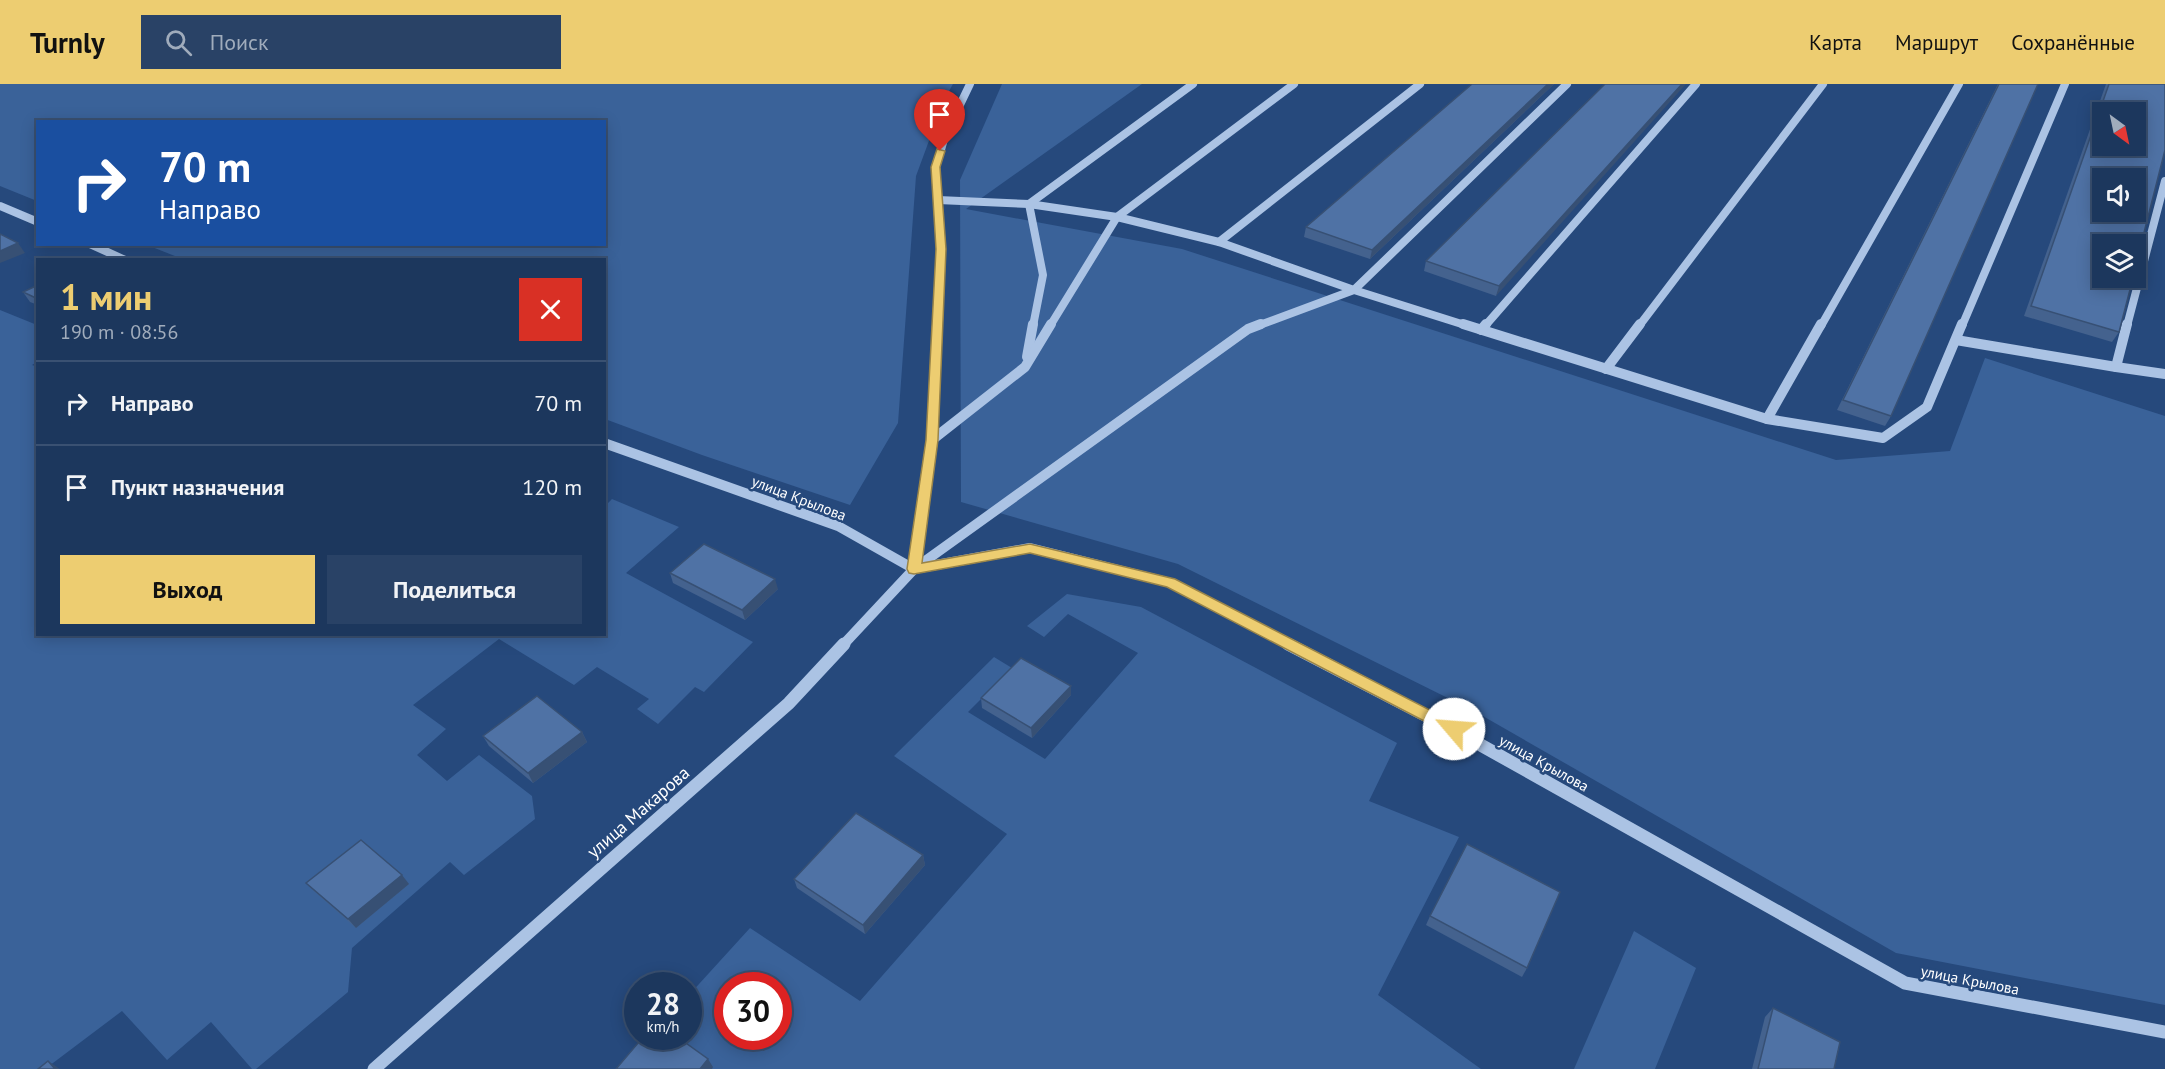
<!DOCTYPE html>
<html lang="ru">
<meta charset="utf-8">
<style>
body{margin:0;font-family:"PT Sans",sans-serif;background:#294266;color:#f1f3f6;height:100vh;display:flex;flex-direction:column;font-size:22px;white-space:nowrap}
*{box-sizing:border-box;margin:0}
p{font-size:20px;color:#a0acbc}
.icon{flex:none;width:33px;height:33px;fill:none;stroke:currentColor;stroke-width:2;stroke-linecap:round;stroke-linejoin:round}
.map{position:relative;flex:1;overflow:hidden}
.details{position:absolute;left:36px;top:174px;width:570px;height:378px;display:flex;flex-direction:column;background:#1c375d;border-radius:0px;box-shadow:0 3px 15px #0003,0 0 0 2px #3a5172}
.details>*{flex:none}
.top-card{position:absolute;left:36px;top:36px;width:570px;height:126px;border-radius:0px;box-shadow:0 3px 15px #0003,0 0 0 2px #3a5172;background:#1a4fa0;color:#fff;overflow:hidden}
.needle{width:39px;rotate:147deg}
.tools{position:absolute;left:2092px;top:18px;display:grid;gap:12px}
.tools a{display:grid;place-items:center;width:54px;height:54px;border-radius:0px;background:#1c375d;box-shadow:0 3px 15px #0003,0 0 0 2px #3a5172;font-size:30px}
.speed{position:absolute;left:624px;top:888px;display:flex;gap:12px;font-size:30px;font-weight:700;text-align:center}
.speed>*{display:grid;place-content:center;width:78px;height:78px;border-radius:50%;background:#1c375d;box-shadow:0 3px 15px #0003,0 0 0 2px #3a5172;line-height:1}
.speed small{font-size:15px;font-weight:400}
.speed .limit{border:9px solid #d22;background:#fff;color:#111}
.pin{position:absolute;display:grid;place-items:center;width:51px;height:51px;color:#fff;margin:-62px -26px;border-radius:50% 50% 50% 0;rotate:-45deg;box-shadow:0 0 6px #0007}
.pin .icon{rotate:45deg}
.me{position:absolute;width:66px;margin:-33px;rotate:297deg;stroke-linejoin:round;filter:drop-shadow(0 0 4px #0008)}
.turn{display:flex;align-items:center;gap:21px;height:126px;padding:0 24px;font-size:27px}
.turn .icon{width:78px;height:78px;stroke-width:2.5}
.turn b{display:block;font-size:42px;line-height:51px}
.round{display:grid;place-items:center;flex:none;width:63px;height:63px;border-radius:0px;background:#294266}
.head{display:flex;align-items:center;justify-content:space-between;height:102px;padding:0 24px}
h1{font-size:36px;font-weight:800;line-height:45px;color:#edcd71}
.cta{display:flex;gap:12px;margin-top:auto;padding:12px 24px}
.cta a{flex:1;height:69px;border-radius:0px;background:#edcd71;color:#111;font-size:24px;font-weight:800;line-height:69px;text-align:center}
.cta a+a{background:#294266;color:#f1f3f6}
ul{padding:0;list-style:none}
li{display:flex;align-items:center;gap:18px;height:84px;padding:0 24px;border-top:2px solid #3a5172}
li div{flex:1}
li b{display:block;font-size:22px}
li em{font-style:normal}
header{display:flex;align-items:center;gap:36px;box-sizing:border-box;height:84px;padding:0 30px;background:#edcd71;color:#111}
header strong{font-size:28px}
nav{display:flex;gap:33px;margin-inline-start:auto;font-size:21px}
.search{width:420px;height:54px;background:#294266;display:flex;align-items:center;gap:15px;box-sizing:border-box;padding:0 21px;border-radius:0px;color:#a0acbc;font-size:22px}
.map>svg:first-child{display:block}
.green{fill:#3a6299;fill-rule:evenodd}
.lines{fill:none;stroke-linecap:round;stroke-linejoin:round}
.minor-far2{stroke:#abc3e4;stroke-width:8}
.minor-far1{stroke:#abc3e4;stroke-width:10}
.minor{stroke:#abc3e4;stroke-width:13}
.wall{fill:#44628e}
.shaded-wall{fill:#375074}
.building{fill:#4f72a5;stroke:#375074;stroke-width:1.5;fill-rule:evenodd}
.route{fill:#edcd71;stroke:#9a8549;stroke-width:1.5}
.labels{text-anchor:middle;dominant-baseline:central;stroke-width:5;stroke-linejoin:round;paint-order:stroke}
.street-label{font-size:15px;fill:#fff;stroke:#26497c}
.near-street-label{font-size:18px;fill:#fff;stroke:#26497c}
</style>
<header>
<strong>Turnly</strong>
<div class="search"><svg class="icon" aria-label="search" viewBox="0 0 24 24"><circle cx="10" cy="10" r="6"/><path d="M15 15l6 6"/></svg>Поиск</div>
<nav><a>Карта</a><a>Маршрут</a><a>Сохранённые</a></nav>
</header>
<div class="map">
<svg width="2165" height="985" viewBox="0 0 2165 985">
<rect width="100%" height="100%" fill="#26497c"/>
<g class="green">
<path d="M 0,0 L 953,0 L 944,16 L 916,92 L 898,339 L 850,421 L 702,371 L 605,335 L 604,176 L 185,176 L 147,161 L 604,160 L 604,38 L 38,38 L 37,117 L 0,102 Z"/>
<path d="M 1002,0 L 1142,0 L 966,125 L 1182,165 L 1836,376 L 1950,367 L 1985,274 L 2165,332 L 2165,921 L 1896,869 L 1474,627 L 1178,480 L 961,418 L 960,96 Z"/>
<path d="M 0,226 L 37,241 L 37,278 L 32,281 L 38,283 L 38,550 L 604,550 L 605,422 L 612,415 L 679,443 L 626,489 L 753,558 L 704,608 L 695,603 L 658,640 L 637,625 L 649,615 L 597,583 L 574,601 L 499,555 L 413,621 L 446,645 L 417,671 L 447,697 L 479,671 L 532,712 L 535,735 L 464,791 L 450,778 L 352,864 L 348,908 L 256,985 L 252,985 L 211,938 L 167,976 L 122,927 L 45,985 L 0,985 Z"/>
<path d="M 1067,510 L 1141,523 L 1397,659 L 1369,717 L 1459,753 L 1378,911 L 1481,985 L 620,985 L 650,953 L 688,952 L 689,911 L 750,844 L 860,917 L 1007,750 L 894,672 L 994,573 L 1012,584 L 968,628 L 1045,675 L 1138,569 L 1068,530 L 1044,553 L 1027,542 ZM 728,902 L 778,902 L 778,952 L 728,952 Z"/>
<path d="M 1634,847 L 1696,884 L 1655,985 L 1574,985 Z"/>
</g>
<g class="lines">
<g class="minor-far2">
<path d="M 938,116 L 1029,120 L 1117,133 L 1219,158 L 1354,206 L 1567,0"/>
<path d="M 0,122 L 38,138"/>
<path d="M 1219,158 L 1420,0"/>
<path d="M 90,160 L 125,176"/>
<path d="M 937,242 L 941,165 L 936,83 L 945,52 L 970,0"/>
<path d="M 1033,242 L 1043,191 L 1029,120 L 1193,0"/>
<path d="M 1050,242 L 1117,133 L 1294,0"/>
<path d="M 1257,242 L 1354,206 L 1468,242"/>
<path d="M 1485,242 L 1696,0"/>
<path d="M 1639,242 L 1823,0"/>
<path d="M 1821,242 L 1959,0"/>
<path d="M 1962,242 L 2065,0"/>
<path d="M 2127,242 L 2165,97"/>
</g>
<g class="minor-far1">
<path d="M 1463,240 L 1767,335 L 1883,354 L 1927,323 L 1962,240"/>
<path d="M 1481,246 L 1486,240"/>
<path d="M 1956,256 L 2116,283 L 2127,240"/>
<path d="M 1027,273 L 1033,240"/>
<path d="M 2116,283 L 2165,290"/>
<path d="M 1606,285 L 1640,240"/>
<path d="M 1767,335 L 1821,240"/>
<path d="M 932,356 L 1025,283 L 1051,240"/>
<path d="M 604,359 L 838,442 L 914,485 L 1030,464 L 1171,499 L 1291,561"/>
<path d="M 914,485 L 932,356 L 937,240"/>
<path d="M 843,561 L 914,485 L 1248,245 L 1261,240"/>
</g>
<g class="minor">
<path d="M 1288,560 L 1454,646 L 1905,899 L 2165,948"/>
<path d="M 374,985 L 789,619 L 844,560"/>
</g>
</g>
<g class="wall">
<path d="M 1472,0 L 1554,0 L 1370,175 L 1304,153 L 1306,143 Z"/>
<path d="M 1605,0 L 1496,212 L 1424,187 L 1426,177 Z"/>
<path d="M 1998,0 L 2038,0 L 1891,332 L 1885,342 L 1837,326 Z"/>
<path d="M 2106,0 L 2165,0 L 2119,248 L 2112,258 L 2024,232 Z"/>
<path d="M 38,201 L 38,221 L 30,218 L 23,208 Z"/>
<path d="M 670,489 L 778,505 L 745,536 L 673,499 Z"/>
<path d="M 1071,602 L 1071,611 L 1032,654 L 982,624 L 981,614 Z"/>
<path d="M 582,648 L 587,658 L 533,699 L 489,662 L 483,652 Z"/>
<path d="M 923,771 L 925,781 L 865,850 L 797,804 L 794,795 Z"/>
<path d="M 306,799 L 409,800 L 356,844 L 315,808 Z"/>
<path d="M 1430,832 L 1527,884 L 1522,893 L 1426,841 Z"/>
<path d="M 1773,924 L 1834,985 L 1752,985 L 1765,933 Z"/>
</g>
<g class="shaded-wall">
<path d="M 1548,0 L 1554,0 L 1370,175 L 1372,166 Z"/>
<path d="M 1682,0 L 1686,0 L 1496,212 L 1499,202 Z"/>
<path d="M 18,159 L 25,169 L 0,179 L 0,167 Z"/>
<path d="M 775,495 L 778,505 L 745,536 L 742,526 Z"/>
<path d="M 1071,602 L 1071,611 L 1032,654 L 1031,644 Z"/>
<path d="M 582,648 L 587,658 L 533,699 L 528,689 Z"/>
<path d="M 923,771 L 925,781 L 865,850 L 863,841 Z"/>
<path d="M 402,791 L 409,800 L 356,844 L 348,835 Z"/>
<path d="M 708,975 L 713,983 L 712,985 L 700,985 Z"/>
<path d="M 48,977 L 60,985 L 55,985 Z"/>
</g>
<g class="building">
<path d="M 1472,0 L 1548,0 L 1372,166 L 1306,143 Z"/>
<path d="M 1605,0 L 1682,0 L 1499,202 L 1426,177 Z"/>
<path d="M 1999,0 L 2038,0 L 1891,332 L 1843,316 Z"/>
<path d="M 2109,0 L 2165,0 L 2165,66 L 2136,180 L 2136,160 L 2103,160 L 2103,194 L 2133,194 L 2119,248 L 2031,222 ZM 2103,28 L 2136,28 L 2136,62 L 2103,62 ZM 2103,94 L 2136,94 L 2136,128 L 2103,128 Z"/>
<path d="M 0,150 L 18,159 L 0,167 Z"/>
<path d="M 38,201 L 38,215 L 23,208 Z"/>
<path d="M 704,460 L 775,495 L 742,526 L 670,489 Z"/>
<path d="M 1021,574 L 1071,602 L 1031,644 L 981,614 Z"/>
<path d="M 537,612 L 582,648 L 528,689 L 483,652 Z"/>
<path d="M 856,729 L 923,771 L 863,841 L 794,795 Z"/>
<path d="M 361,756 L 402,791 L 348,835 L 306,799 Z"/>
<path d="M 1467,760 L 1560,808 L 1527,884 L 1430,832 Z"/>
<path d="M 1773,924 L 1840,958 L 1834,985 L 1758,985 Z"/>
<path d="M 644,952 L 676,952 L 708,975 L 700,985 L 616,985 Z"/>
<path d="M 48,977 L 55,985 L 38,985 Z"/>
</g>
<path class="route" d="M 937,65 L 945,67 L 940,83 L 946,165 L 938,356 L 922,479 L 1030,460 L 1175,495 L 1459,641 L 1462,645 L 1459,650 L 1454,652 L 1449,650 L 1167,503 L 1030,469 L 914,490 L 909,489 L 907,485 L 926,356 L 936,165 L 931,83 Z"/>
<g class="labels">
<g class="street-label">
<text transform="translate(799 414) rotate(21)">улица Крылова</text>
<text transform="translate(1544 679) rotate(29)">улица Крылова</text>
<text transform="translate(1970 896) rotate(11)">улица Крылова</text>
</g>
<g class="near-street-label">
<text transform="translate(638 728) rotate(-41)">улица Макарова</text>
</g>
</g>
</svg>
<div class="tools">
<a><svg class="needle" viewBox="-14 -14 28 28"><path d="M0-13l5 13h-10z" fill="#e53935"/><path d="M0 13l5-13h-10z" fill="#a0acbc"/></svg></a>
<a><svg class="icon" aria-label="sound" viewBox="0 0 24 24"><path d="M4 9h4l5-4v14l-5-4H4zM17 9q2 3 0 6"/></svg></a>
<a><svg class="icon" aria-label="layers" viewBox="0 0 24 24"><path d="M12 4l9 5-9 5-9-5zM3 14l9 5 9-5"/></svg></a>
</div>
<div class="speed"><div>28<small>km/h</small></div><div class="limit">30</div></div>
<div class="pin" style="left:940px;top:67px;background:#d93025"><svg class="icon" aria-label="arrive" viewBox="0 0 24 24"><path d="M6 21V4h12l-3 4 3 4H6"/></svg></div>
<svg class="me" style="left:1454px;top:645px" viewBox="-20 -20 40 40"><circle r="19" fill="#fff"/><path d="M0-13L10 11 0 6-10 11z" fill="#edcd71"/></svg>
<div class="top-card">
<div class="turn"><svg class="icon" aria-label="right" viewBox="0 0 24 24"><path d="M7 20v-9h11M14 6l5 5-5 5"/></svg><div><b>70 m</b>Направо</div></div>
</div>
<section class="details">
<div class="head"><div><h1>1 мин</h1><p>190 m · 08:56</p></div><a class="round" style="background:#d93025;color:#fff"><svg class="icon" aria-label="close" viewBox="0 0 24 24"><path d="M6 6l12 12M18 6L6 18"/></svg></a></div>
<ul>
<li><svg class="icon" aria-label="right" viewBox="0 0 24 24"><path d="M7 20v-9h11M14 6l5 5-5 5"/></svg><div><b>Направо</b></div><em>70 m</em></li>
<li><svg class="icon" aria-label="arrive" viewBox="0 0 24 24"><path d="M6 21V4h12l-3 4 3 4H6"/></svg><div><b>Пункт назначения</b></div><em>120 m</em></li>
</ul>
<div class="cta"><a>Выход</a><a>Поделиться</a></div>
</section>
</div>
